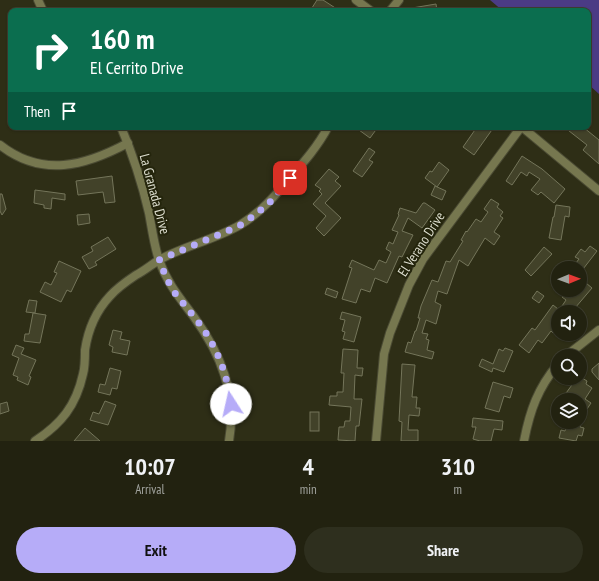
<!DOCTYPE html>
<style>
body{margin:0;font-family:"PT Sans Narrow",sans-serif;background:#2e2f1e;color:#f1f3f6;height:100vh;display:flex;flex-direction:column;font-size:15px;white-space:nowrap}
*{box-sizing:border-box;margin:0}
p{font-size:13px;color:#a2a49f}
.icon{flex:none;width:22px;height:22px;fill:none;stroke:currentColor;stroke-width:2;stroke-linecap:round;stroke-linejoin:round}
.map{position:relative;height:441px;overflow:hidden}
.sheet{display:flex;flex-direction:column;background:#222210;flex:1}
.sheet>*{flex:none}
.top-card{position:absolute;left:8px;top:8px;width:583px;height:122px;border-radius:8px;box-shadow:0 1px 3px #0004,0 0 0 1px #3f3f30;background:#0b6e4f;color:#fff;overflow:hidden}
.needle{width:26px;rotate:89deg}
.buttons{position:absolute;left:551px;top:261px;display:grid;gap:8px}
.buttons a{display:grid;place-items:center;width:36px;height:36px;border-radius:50%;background:#222210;box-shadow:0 1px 3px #0004,0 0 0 1px #3f3f30;font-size:20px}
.pin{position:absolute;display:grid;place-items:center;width:34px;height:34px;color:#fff;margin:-17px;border-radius:8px;box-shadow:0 2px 6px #0006}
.me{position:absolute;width:44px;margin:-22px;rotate:350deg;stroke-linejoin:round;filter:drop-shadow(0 0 3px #0008)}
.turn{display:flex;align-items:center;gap:14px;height:84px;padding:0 16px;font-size:18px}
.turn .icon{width:52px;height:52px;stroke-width:2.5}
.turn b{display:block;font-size:28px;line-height:34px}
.then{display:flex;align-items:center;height:38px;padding:0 16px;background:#0003;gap:8px;font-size:15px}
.eta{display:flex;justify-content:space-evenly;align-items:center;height:68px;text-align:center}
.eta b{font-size:24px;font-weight:800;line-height:28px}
.cta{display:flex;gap:8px;margin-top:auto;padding:8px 16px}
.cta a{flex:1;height:46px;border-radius:24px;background:#b6acf8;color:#111;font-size:16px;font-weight:800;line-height:46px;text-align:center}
.cta a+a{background:#2e2f1e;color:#f1f3f6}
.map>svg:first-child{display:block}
.green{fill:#4b3b85}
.building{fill:#424229;stroke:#74755a}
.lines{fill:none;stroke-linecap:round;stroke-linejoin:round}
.minor-casing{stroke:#4a4a33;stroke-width:10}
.minor{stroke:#76774f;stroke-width:8}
.route{stroke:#b6acf8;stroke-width:7;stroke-dasharray:0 12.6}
.labels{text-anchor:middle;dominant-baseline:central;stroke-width:4;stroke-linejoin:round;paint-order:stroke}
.street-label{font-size:14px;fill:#dcddce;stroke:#24250c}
</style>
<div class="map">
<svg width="599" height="441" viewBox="0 0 599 441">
<rect width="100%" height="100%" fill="#2e2e16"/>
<path class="green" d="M 490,0 L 599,0 L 599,94 L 588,84 L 588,11 L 503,11 Z"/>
<g class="building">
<path d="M 317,0 L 323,0 L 340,11 L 310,11 Z"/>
<path d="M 436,4 L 437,11 L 412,11 L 412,8 Z"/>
<path d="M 361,127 L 378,127 L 370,138 L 359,130 Z"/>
<path d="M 477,127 L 494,127 L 474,155 L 463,147 Z"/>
<path d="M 564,127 L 583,127 L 599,140 L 599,164 L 583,150 L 587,145 Z"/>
<path d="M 369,148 L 375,152 L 369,160 L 373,162 L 362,177 L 353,171 Z"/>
<path d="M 522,156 L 542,169 L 565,189 L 554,203 L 541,192 L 538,195 L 531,190 L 540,179 L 529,172 L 527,176 L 521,172 L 512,185 L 506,181 Z"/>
<path d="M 439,162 L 449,170 L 437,187 L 425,178 L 430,171 L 432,172 Z"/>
<path d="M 329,169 L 339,177 L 335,181 L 341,186 L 325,203 L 341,218 L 324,236 L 316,228 L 326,216 L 313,204 L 322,194 L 319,191 L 321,189 L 315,185 Z"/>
<path d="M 112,176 L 115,202 L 105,203 L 103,192 L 78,195 L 76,181 Z"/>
<path d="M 435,186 L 446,191 L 442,200 L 431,195 Z"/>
<path d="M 35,190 L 65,194 L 65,200 L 52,198 L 51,209 L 44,208 L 44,205 L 34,203 Z"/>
<path d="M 0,194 L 2,194 L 6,209 L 2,215 L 0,211 Z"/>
<path d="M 491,199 L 499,204 L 497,207 L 503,212 L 500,216 L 503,218 L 494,232 L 500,236 L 494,245 L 485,238 L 468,266 L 459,260 L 447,294 L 438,291 L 435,302 L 441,305 L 436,324 L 426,320 L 422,333 L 428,334 L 426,339 L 429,340 L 427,350 L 434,352 L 432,359 L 405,352 L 408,342 L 411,343 L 415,331 L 416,331 L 420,318 L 418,318 L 421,306 L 432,280 L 438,282 L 446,261 L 450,262 L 463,241 L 461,240 L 466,231 L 467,232 L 476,219 L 481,222 L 488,212 L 484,209 Z"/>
<path d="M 423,203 L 425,203 L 435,210 L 422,228 L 408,218 L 402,231 L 413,235 L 402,257 L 399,256 L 387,283 L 375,278 L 370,292 L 361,289 L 356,303 L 342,299 L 352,268 L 349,267 L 352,260 L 374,270 L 379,260 L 386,263 L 391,252 L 386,249 L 389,242 L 393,244 L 398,232 L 392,230 L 399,215 L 398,214 L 400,208 L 416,213 Z"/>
<path d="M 556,205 L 570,207 L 569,217 L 565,216 L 561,240 L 549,238 L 553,217 L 554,217 Z"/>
<path d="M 89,214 L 90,223 L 78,225 L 77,215 Z"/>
<path d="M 108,237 L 116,249 L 95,262 L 97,265 L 89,269 L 82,257 L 93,251 L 91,247 Z"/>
<path d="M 590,246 L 597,251 L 580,273 L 580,268 L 572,268 L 579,259 L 575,257 L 581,249 L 585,252 Z"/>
<path d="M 544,247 L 552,254 L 531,276 L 525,270 Z"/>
<path d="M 59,261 L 81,271 L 71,292 L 67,290 L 61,302 L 40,292 L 45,282 L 51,285 L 57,273 L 54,272 Z"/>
<path d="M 580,278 L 592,288 L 575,308 L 573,306 L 568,312 L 558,312 L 558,326 L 553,333 L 551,331 L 542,343 L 538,340 L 529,353 L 519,345 L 532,328 L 535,330 L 553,305 L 558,309 L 558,312 L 566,300 L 562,297 L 568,290 L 580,290 Z"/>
<path d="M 327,288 L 338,292 L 336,298 L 325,294 Z"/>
<path d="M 537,291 L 544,296 L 539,303 L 532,298 Z"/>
<path d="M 29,300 L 37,301 L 35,313 L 26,312 Z"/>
<path d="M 342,312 L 361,317 L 354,342 L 343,339 L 345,332 L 342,331 L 345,320 L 340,319 Z"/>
<path d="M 33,313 L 46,315 L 40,343 L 24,341 L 25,334 L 29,334 Z"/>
<path d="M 113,330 L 122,332 L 120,339 L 130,341 L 127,355 L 112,352 L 113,347 L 109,345 Z"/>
<path d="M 16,345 L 24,348 L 21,354 L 36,360 L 29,376 L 31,377 L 28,385 L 17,380 L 18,377 L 13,375 L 19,358 L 12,355 Z"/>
<path d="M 505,348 L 513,351 L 504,372 L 493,368 L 492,372 L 479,366 L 482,359 L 493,364 L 499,349 L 503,351 Z"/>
<path d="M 343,349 L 358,350 L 357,368 L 363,368 L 362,376 L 355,375 L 354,399 L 362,399 L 359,426 L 356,426 L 355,441 L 338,440 L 339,427 L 344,427 L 345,421 L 350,421 L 351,407 L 329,405 L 330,396 L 337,396 L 337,392 L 343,392 L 344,373 L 341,373 Z"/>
<path d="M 599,363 L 599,380 L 592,372 L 592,369 Z"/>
<path d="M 402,364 L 415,365 L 412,397 L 417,397 L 416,408 L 420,408 L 419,416 L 409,415 L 408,430 L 418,430 L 418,441 L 401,441 L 402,422 L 399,421 Z"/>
<path d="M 110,368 L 121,371 L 117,389 L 112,388 L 110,395 L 98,392 L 100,384 L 105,385 Z"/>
<path d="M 577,378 L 582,378 L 587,381 L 586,384 L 592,388 L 585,399 L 591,403 L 587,409 L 580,405 L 580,400 L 561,400 Z"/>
<path d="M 493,382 L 513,388 L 510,398 L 504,396 L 499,412 L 485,408 Z"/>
<path d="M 105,401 L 116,405 L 108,425 L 90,420 L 93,412 L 99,414 Z"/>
<path d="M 7,402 L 9,411 L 0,414 L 0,404 Z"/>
<rect x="310" y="412" width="9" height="19"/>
<path d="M 473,418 L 503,421 L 502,430 L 494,429 L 491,441 L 480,441 L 473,439 L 476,427 L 472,427 Z"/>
<path d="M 568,422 L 582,422 L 580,427 L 584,428 L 582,436 L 578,435 L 576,441 L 559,438 L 561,430 L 565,431 Z"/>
<path d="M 85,428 L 100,441 L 74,441 Z"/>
</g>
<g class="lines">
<g class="minor-casing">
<g id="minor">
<path d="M 38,0 L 43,11"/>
<path d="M 356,0 L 371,11"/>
<path d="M 390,11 L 399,0"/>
<path d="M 121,127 C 133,155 142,183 149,213 C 152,229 154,245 159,260 C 167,283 180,298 194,317 C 221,354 237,394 229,441"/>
<path d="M 522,127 L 599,191"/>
<path d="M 0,145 C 42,178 85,166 128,143"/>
<path d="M 566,356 L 599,330"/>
<path d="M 35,441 C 61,424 76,406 83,374 C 85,367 85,358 85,350 C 88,330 96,311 110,296 C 117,288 127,281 136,275 C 144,271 151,265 159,260 C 184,246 214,240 240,225 C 260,213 275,196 290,178 C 304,162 318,146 328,127"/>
<path d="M 376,441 L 384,354 L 390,333 L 409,285 L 423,259 L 521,127"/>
<path d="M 524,441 C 530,410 538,388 558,364"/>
</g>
</g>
<use href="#minor" class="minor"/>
</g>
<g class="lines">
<path class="route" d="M 231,404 C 228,382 222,360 210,340 C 201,323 187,309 175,293 C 168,283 164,272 159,260 L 239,226 L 255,215 L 270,202 L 290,178"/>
</g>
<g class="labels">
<g class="street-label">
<text transform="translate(155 194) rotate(75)">La Granada Drive</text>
<text transform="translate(421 244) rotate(-57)">El Verano Drive</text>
</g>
</g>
</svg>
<div class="buttons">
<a><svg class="needle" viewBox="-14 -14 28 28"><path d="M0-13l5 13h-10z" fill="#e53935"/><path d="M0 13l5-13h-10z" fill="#a2a49f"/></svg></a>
<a><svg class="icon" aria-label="sound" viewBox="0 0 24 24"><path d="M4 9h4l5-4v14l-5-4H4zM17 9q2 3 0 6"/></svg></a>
<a><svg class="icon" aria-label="search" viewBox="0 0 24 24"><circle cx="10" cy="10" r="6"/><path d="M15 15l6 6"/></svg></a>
<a><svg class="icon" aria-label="layers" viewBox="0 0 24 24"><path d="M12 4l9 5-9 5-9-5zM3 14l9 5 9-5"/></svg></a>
</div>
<div class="pin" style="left:290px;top:178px;background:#d93025"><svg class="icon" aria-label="arrive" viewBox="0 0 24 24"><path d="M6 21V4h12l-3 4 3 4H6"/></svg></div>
<svg class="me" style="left:231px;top:404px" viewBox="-20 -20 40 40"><circle r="19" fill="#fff"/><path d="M0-13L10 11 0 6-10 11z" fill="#b6acf8"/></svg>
<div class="top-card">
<div class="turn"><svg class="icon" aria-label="right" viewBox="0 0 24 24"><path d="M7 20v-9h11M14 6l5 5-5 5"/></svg><div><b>160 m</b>El Cerrito Drive</div></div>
<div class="then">Then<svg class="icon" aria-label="arrive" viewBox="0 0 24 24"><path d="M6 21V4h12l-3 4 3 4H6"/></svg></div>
</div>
</div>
<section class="sheet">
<div class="eta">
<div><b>10:07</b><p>Arrival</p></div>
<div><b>4</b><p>min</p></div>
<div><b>310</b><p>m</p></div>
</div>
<div class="cta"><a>Exit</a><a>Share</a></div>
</section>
